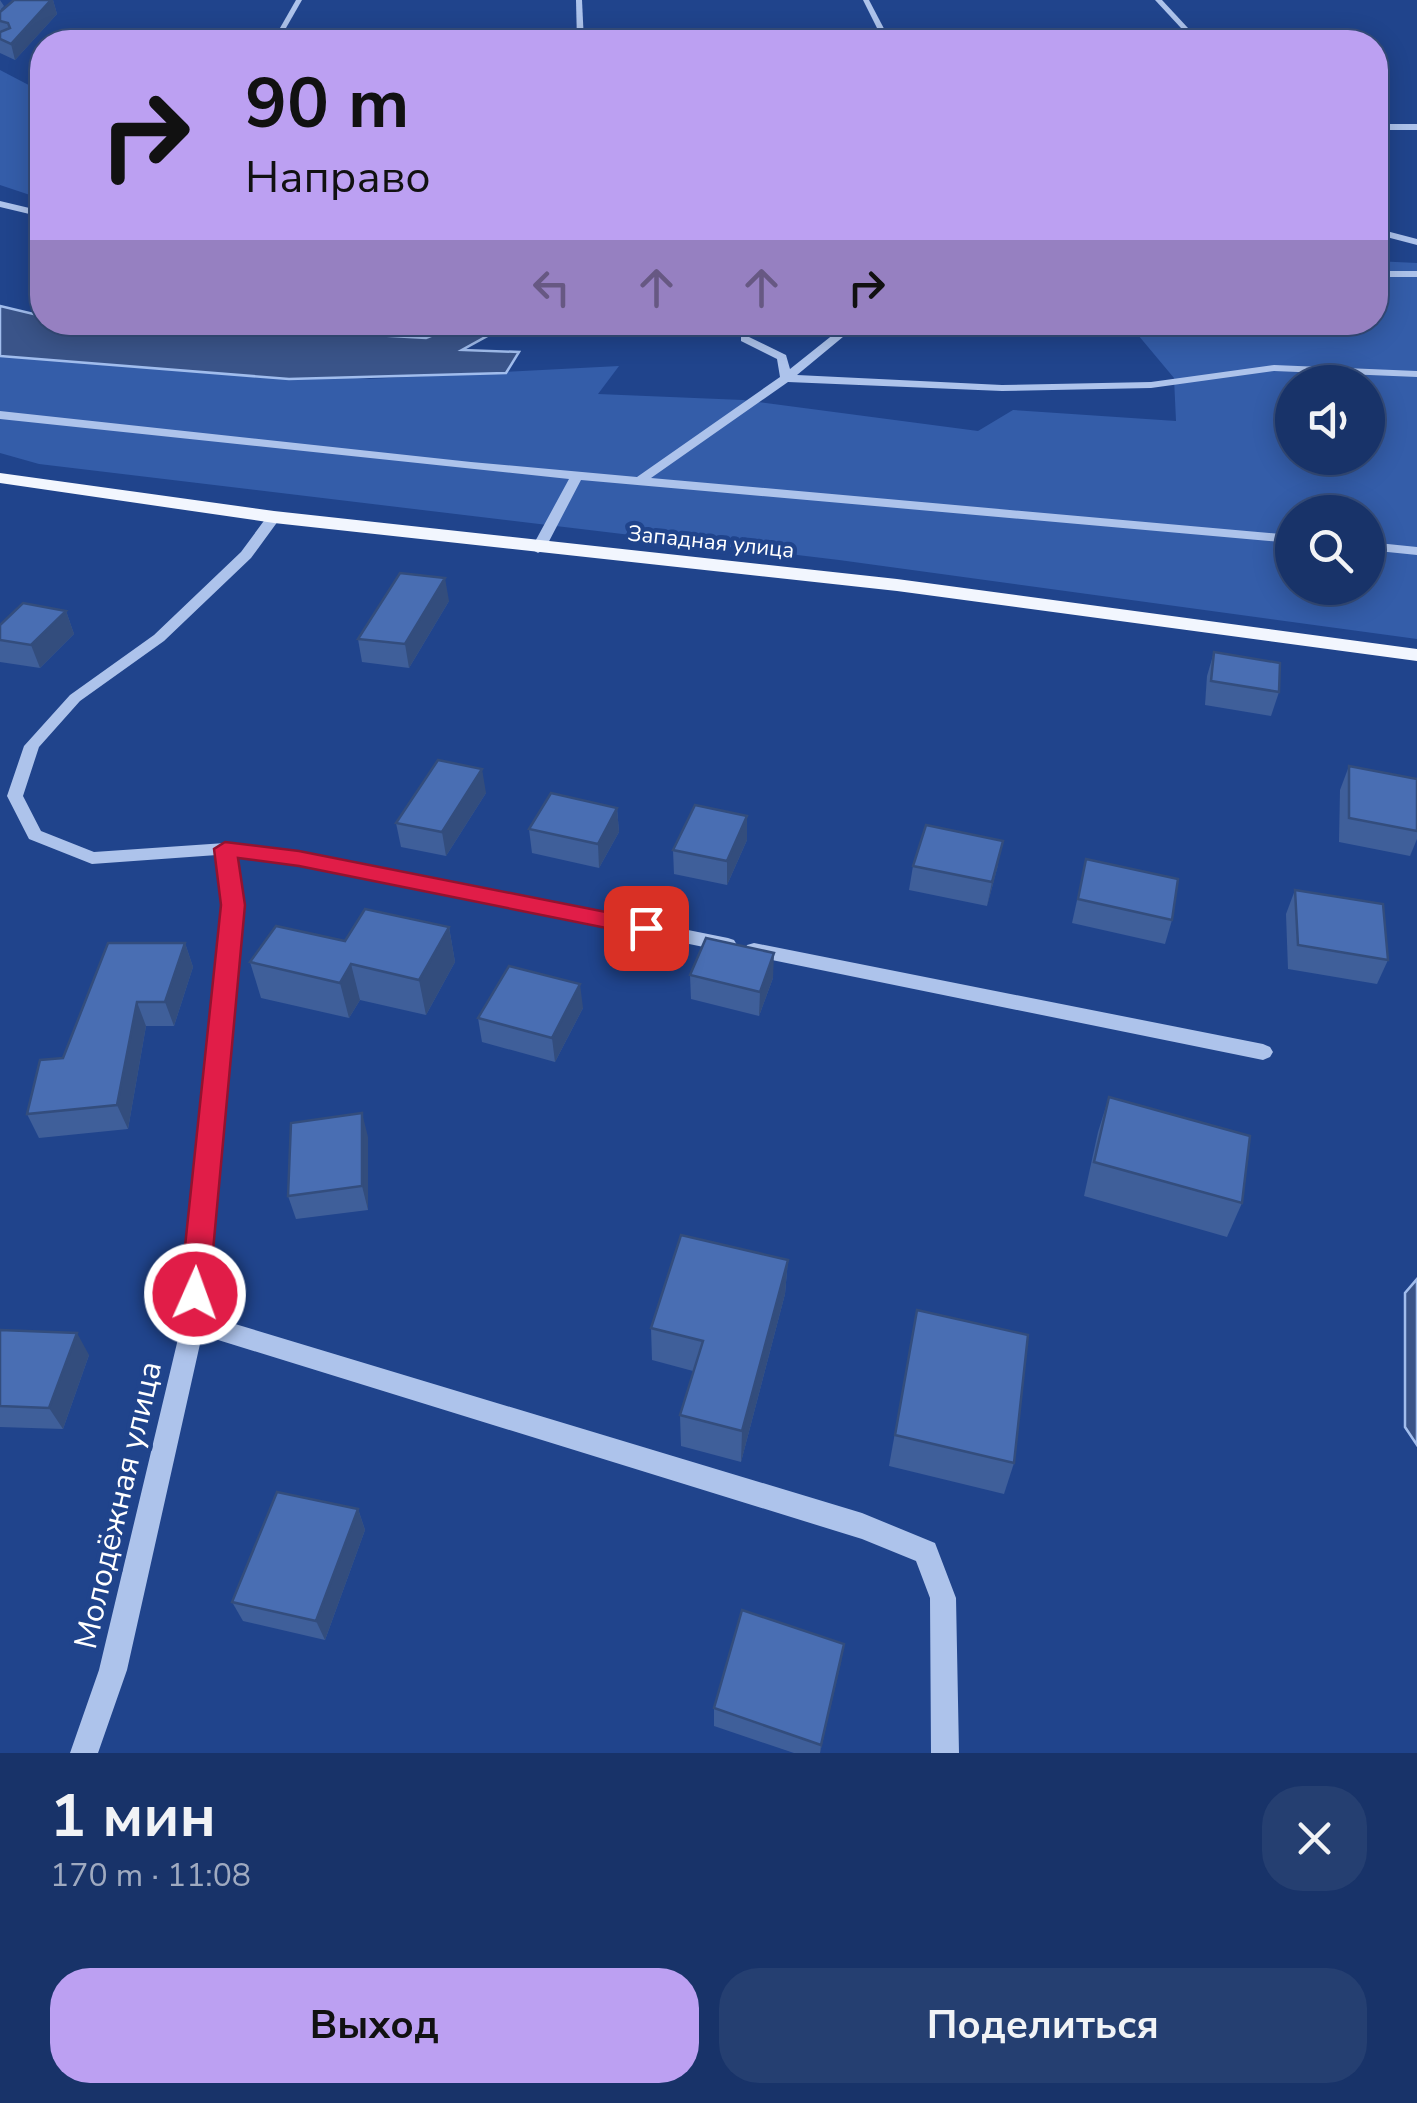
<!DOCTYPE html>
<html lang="ru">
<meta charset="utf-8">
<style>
body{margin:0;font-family:"Nunito Sans",sans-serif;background:#253f71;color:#f1f3f6;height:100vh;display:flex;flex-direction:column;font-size:38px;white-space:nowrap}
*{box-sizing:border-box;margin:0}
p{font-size:32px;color:#9faac0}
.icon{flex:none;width:55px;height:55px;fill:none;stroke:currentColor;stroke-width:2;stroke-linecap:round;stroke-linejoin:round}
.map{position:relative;height:1753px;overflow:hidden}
.sheet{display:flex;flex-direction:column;background:#183369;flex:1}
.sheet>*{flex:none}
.guide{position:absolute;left:30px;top:30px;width:1358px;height:305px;border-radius:40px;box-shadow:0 5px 25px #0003,0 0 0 2px #364e7d;background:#bca0f2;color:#111;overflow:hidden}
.fabs{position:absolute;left:1275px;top:365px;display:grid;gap:20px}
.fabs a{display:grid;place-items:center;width:110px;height:110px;border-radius:50%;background:#183369;box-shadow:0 5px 25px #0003,0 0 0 2px #364e7d;font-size:50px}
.pin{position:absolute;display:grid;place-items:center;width:85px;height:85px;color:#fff;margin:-42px;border-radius:20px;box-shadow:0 5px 15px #0006}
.me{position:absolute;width:110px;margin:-55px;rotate:2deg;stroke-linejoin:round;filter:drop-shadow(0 0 8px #0008)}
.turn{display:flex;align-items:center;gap:35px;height:210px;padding:0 50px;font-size:45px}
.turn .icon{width:130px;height:130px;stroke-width:2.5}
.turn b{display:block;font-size:70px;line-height:85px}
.lanes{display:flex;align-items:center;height:95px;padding:0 50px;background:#0003;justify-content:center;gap:50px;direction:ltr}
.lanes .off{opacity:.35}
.round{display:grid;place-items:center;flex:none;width:105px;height:105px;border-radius:40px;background:#253f71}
.headline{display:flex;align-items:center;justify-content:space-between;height:170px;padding:0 50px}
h1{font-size:60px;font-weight:700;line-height:75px}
.cta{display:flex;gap:20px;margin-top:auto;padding:20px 50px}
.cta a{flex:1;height:115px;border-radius:40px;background:#bca0f2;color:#111;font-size:40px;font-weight:700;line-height:115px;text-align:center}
.cta a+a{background:#253f71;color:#f1f3f6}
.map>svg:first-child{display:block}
.green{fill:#345da9;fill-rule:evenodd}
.water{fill:#3a5489;stroke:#a1bded;stroke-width:2.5}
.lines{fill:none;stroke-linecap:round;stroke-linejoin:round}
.minor{fill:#adc3eb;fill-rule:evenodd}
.major{fill:#f2f6fe;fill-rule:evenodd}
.wall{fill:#3f5f9a}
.shaded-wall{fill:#334d7d}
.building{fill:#496eb3;stroke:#334d7d;stroke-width:2.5}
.route{fill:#e11d48;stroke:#92132f;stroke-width:2.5}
.labels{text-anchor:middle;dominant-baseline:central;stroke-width:9;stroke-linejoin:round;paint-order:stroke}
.far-street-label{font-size:22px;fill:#fff;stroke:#20448c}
.near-street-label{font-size:32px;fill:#fff;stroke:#20448c}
</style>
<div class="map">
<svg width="1417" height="1753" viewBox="0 0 1417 1753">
<rect width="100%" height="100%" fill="#20448c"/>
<g class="green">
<path d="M 0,70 L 42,92 L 42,199 L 0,185 Z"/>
<path d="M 1375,261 L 1417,263 L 1417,639 L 839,560 L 39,464 L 0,453 L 0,351 L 369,379 L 619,366 L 598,394 L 743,400 L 978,431 L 1013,410 L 1176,421 L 1174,378 L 1128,323 L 1375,322 ZM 1292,382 L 1368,382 L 1368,458 L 1292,458 ZM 1292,512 L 1368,512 L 1368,588 L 1292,588 Z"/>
</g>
<g class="water">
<path d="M 0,306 L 42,316 L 42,322 L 164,323 L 426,338 L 464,323 L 511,323 L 462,350 L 519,352 L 506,373 L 289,379 L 0,356 Z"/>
<path d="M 1417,1279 L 1417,1445 L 1405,1427 L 1405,1293 Z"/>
</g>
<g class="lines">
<g class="minor">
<path d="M 296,0 L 302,0 L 278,42 L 272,42 Z"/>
<path d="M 576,0 L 582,0 L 584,42 L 577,42 Z"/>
<path d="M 863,0 L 869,0 L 891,42 L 884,42 Z"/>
<path d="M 1155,0 L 1162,0 L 1201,42 L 1194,42 Z"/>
<rect x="1375" y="124" width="42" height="6"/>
<path d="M 0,201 L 42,211 L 42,217 L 0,207 Z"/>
<path d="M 1375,228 L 1417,239 L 1417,245 L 1375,234 Z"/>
<rect x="1375" y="271" width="42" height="6"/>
<path d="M 849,322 L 861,322 L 797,375 L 1002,385 L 1151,382 L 1274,365 L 1417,371 L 1417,377 L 1274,371 L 1151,388 L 1002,391 L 788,382 L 651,478 L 1292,535 L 1292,543 L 581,480 L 545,549 L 538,553 L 531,549 L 569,479 L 0,419 L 0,411 L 471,462 L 637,477 L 780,377 L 777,359 L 741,341 L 741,337 L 749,337 L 786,355 L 790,369 Z"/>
<path d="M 274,513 L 281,517 L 251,558 L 164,641 L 80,701 L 39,747 L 23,796 L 41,831 L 94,852 L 225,843 L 299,852 L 728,938 L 734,940 L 737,945 L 734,950 L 728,952 L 299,864 L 235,856 L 242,905 L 208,1237 L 205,1315 L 862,1513 L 935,1543 L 956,1598 L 959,1753 L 931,1753 L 930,1598 L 916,1561 L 862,1539 L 202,1335 L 127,1670 L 98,1753 L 70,1753 L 99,1670 L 182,1322 L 186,1237 L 224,905 L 217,855 L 92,864 L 29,839 L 7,796 L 24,746 L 70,695 L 154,635 L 241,552 L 269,514 Z"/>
<path d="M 1368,542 L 1417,547 L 1417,555 L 1368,550 Z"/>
<path d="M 754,943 L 1263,1044 L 1270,1047 L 1273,1052 L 1270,1057 L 1263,1060 L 747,955 L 745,950 L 747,945 Z"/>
</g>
<path class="major" d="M 0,473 L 274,511 L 897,579 L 1417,649 L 1417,661 L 897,591 L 274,523 L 0,483 Z"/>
</g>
<g class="wall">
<path d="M 0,0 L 4,6 L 1,9 L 1,11 L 14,0 L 53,0 L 57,14 L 15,60 L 0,53 Z"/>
<path d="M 449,601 L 409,668 L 362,662 L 358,639 Z"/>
<path d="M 66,611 L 74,634 L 40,668 L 0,662 L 0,625 Z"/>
<path d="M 1214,652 L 1279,692 L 1271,716 L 1205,705 L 1207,676 Z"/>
<path d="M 1349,766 L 1417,779 L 1417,839 L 1410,856 L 1339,842 L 1340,790 Z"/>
<path d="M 486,793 L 446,856 L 401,847 L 396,823 Z"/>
<path d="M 617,808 L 619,832 L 599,868 L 532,853 L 529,829 Z"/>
<path d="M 747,840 L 727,885 L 674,874 L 673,850 Z"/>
<path d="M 1086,859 L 1172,920 L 1165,944 L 1072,923 Z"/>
<path d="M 998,865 L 987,906 L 909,890 L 913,866 Z"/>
<path d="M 1295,890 L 1388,960 L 1377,984 L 1288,969 L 1286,914 Z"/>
<path d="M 449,927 L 455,962 L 426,1015 L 360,1000 L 349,1018 L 261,998 L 250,962 L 345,941 Z"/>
<path d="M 185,943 L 193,967 L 174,1026 L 146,1026 L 128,1129 L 39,1138 L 27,1114 L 63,1058 Z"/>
<path d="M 690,975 L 773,978 L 759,1016 L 691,999 Z"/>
<path d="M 583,1008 L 555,1062 L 482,1042 L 478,1018 Z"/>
<path d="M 1109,1097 L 1242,1203 L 1227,1237 L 1084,1196 L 1098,1132 Z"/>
<path d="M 368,1137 L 368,1210 L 296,1219 L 288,1196 Z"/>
<path d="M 788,1260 L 785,1294 L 741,1462 L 681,1446 L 680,1415 L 693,1371 L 652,1360 L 651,1328 Z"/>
<path d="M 917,1310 L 1014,1463 L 1004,1494 L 889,1466 Z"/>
<path d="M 0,1330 L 89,1355 L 63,1429 L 0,1427 Z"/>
<path d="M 358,1509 L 365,1530 L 325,1640 L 243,1621 L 232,1602 Z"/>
<path d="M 844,1644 L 820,1753 L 794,1753 L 714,1726 L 714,1708 Z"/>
</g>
<g class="shaded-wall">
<path d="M 51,0 L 53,0 L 57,14 L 15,60 L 11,44 Z"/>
<path d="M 445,578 L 449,601 L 409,668 L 405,644 Z"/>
<path d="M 66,611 L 74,634 L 40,668 L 31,645 Z"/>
<path d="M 482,769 L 486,793 L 446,856 L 442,832 Z"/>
<path d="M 617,808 L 619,832 L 599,868 L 598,844 Z"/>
<path d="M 747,816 L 747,840 L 727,885 L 727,861 Z"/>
<path d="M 1003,841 L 998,865 L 987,906 L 992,882 Z"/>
<path d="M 449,927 L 455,962 L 426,1015 L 419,980 Z"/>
<path d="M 185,943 L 193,967 L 174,1026 L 165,1002 Z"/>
<path d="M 774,953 L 773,978 L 759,1016 L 760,992 Z"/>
<path d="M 351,964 L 360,1000 L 349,1018 L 340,983 Z"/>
<path d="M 580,984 L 583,1008 L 555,1062 L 552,1038 Z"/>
<path d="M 137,1002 L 146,1026 L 128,1129 L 117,1105 Z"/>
<path d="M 362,1113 L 368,1137 L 368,1210 L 362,1186 Z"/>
<path d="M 788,1260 L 785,1294 L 741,1462 L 742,1431 Z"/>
<path d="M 77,1333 L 89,1355 L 63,1429 L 49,1408 Z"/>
<path d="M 358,1509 L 365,1530 L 325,1640 L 316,1621 Z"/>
<path d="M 844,1644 L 841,1663 L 820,1753 L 821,1745 Z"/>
</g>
<g class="building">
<path d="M 14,0 L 51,0 L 11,44 L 0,39 L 0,32 L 10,28 L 8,23 L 0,21 L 0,12 Z"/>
<path d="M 400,573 L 445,578 L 405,644 L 358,639 Z"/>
<path d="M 23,603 L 66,611 L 31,645 L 0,640 L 0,625 Z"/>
<path d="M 1214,652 L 1280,663 L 1279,692 L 1211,681 Z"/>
<path d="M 438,760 L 482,769 L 442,832 L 396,823 Z"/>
<path d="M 1349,766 L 1417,779 L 1417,831 L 1349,818 Z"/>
<path d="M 551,793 L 617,808 L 598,844 L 529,829 Z"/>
<path d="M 695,805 L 747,816 L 727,861 L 673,850 Z"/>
<path d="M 926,825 L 1003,841 L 992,882 L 913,866 Z"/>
<path d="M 1086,859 L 1178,879 L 1172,920 L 1078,899 Z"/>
<path d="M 1295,890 L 1383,904 L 1388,960 L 1298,945 Z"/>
<path d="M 365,909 L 449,927 L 419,980 L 351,964 L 340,983 L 250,962 L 276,926 L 345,941 Z"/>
<path d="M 706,938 L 774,953 L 760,992 L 690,975 Z"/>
<path d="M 108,943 L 185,943 L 165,1002 L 137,1002 L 117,1105 L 27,1114 L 40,1060 L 63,1058 Z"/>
<path d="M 509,966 L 580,984 L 552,1038 L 478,1018 Z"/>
<path d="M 1109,1097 L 1250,1136 L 1242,1203 L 1094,1162 Z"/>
<path d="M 362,1113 L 362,1186 L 288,1196 L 291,1123 Z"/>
<path d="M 681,1235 L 788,1260 L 742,1431 L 680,1415 L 703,1341 L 651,1328 Z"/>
<path d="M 917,1310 L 1028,1335 L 1014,1463 L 895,1435 Z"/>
<path d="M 0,1330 L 77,1333 L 49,1408 L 0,1406 Z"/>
<path d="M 277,1492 L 358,1509 L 316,1621 L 232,1602 Z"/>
<path d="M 742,1610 L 844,1644 L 821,1745 L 714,1708 Z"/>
</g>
<path class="route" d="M 225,842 L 299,851 L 646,920 L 658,928 L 646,936 L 299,866 L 238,858 L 245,905 L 209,1294 L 205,1303 L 195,1307 L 184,1303 L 180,1294 L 221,905 L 214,849 Z"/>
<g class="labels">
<g class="far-street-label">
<text transform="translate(711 542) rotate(6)">Западная улица</text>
</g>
<g class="near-street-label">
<text transform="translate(118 1505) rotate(-77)">Молодёжная улица</text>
</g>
</g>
</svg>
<div class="fabs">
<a><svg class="icon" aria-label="sound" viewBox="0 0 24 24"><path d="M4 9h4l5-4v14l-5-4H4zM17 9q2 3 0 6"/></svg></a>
<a><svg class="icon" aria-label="search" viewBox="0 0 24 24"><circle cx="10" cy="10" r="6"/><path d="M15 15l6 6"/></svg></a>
</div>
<div class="pin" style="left:646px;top:928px;background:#d93025"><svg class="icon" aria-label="arrive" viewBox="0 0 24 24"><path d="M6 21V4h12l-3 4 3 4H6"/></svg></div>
<svg class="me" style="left:195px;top:1294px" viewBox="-20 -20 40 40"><circle r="17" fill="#e11d48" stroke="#fff" stroke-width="3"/><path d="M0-11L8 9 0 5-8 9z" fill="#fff"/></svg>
<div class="guide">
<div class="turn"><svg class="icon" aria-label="right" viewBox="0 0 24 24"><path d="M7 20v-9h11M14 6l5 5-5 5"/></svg><div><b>90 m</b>Направо</div></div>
<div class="lanes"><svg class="icon off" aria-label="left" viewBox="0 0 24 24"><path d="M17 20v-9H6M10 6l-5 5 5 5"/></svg><svg class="icon off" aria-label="ahead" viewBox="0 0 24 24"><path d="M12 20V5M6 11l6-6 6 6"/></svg><svg class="icon off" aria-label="ahead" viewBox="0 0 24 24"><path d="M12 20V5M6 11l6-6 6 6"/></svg><svg class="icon" aria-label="right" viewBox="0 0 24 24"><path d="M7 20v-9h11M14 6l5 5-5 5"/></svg></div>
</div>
</div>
<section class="sheet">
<div class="headline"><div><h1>1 мин</h1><p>170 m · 11:08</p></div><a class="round"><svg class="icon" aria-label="close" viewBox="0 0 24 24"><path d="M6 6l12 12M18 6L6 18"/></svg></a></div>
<div class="cta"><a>Выход</a><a>Поделиться</a></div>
</section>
